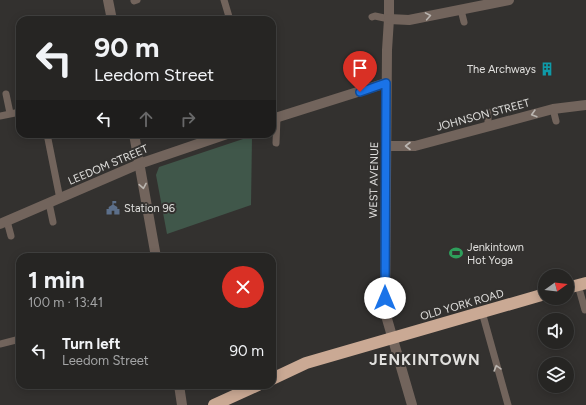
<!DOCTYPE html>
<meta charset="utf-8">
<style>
body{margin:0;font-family:Figtree,sans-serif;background:#323130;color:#f1f3f6;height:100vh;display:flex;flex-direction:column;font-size:15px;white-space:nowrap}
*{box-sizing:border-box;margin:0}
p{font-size:13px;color:#a4a5a6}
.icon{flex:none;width:22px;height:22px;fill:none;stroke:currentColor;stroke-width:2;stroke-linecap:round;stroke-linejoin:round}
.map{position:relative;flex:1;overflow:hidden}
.panel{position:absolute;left:16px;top:253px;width:260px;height:136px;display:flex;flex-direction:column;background:#262523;border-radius:12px;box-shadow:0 2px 10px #0003,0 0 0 1px #424241}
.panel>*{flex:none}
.top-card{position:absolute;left:16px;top:16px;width:260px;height:122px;border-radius:12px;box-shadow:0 2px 10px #0003,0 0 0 1px #424241;background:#262523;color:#f1f3f6;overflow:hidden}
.needle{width:26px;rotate:75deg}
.tools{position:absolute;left:538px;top:269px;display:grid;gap:8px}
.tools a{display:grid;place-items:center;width:36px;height:36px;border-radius:50%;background:#262523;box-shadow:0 2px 10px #0003,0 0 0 1px #424241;font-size:20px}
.pin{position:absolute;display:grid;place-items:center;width:34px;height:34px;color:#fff;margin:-41px -17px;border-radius:50% 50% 50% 0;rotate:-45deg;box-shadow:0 0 4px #0007}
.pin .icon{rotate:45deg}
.me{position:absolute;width:44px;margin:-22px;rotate:0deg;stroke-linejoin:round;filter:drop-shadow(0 0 3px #0008)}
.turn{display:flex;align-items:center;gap:14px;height:84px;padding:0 12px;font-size:18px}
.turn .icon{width:52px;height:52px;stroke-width:2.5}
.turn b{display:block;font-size:28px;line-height:34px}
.lanes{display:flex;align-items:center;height:38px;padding:0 12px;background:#0003;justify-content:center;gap:20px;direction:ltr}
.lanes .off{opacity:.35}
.round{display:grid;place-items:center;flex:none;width:42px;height:42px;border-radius:21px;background:#323130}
.head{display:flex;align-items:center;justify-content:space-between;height:68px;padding:0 12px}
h1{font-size:24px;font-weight:700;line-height:30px}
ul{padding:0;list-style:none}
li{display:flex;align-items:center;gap:12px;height:60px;padding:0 12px}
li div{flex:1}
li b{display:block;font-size:15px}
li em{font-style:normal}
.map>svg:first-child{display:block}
.green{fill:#40574a}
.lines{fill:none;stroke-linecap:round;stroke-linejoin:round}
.lane{stroke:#72645c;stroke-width:7}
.street{stroke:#72645c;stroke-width:10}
.highway{stroke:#caa994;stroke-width:12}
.oneway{stroke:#bab5b0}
.route-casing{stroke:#114b97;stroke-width:10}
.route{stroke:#1a73e8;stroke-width:7}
.labels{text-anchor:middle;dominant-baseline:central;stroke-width:4;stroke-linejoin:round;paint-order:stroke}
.poi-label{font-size:11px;fill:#e1e0de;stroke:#33312f;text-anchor:start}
.street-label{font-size:11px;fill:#e1e0de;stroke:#33312f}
.district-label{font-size:15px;font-weight:bold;letter-spacing:1px;fill:#e1e0de;stroke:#33312f}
</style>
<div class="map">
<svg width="586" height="405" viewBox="0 0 586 405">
<rect width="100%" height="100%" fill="#33312f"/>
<path class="green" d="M 252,136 L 251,205 L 167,234 L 156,175 L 159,167 Z"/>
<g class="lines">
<g class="lane">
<path d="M 224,0 L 230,20"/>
<path d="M 134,1 L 137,0"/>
<path d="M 461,10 L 464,22"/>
<path d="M 372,17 L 375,16 L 389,19"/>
<path d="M 6,94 L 10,113"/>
<path d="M 553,109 L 556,121"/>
<path d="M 488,112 L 488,127"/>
<path d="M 0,116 L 20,112"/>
<path d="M 47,134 L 60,199"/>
<path d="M 276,143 L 277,117"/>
<path d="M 49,203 L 53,222"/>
<path d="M 7,221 L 11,236"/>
<path d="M 176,257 L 177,257"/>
<path d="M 578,285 L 585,310"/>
<path d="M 482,312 L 508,405"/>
<path d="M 0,344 L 20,339"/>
</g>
<g class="street">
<path d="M 108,0 L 112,20"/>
<path d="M 389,0 L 389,19 L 387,50 L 385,312 L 412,405"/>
<path d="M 389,19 L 409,20 L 509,0"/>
<path d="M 272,119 L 386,83"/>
<path d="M 134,134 L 156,257"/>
<path d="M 386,146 L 415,146 L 553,109 L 586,105"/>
<path d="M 0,224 L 139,164 L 227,134"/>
<path d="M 179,385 L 182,405"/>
</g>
<g class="highway">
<path d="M 567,288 L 586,283"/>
<path d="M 272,379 L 306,363 L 545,294"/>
<path d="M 214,405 L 258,385"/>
</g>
</g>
<defs><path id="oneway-chevron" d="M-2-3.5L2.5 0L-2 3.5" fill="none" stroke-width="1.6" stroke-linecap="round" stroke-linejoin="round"/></defs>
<g class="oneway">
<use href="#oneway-chevron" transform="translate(428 16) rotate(-10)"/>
<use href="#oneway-chevron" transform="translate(534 114) rotate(164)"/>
<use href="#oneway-chevron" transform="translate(408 146) rotate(-180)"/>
<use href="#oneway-chevron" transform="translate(143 186) rotate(80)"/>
<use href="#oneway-chevron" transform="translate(497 368) rotate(-106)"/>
</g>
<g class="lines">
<g class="route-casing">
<path id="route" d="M 360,92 L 386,83 L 385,298"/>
</g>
<use href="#route" class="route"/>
</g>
<defs>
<g id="building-bare" transform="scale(1.08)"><path d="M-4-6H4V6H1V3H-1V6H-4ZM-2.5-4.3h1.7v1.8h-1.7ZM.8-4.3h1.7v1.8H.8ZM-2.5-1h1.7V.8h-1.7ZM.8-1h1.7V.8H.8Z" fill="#0f9aa8" stroke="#33312f" stroke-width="2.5" paint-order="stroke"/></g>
<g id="civic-bare" transform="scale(1.08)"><path d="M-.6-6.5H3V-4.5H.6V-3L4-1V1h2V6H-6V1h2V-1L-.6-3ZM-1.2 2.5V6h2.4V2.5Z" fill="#5c6f8a" stroke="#33312f" stroke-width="2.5" paint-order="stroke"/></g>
<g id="stadium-bare" transform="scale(1.08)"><path d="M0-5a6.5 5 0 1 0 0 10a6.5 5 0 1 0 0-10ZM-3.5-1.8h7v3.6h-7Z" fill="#2e9e5b" stroke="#33312f" stroke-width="2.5" paint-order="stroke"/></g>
</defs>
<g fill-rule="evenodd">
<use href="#building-bare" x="547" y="69"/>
<use href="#civic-bare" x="113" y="208"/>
<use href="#stadium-bare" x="456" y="253"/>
</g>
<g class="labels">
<g class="poi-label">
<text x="536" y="69" text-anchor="end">The Archways</text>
<text x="124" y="208">Station 96</text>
<text x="467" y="247">Jenkintown<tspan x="467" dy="13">Hot Yoga</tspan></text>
</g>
<g class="street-label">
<text transform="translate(483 115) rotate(-15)">JOHNSON STREET</text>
<text transform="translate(108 165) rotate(-23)">LEEDOM STREET</text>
<text transform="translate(374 180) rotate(-89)">WEST AVENUE</text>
<text transform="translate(462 305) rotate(-16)">OLD YORK ROAD</text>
</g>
<g class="district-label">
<text x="425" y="360">JENKINTOWN</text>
</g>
</g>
</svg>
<div class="tools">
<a><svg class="needle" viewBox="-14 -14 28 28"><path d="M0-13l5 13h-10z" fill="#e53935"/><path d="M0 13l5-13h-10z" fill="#a4a5a6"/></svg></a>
<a><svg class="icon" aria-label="sound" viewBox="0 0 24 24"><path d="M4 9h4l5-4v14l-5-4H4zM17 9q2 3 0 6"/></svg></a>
<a><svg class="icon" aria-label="layers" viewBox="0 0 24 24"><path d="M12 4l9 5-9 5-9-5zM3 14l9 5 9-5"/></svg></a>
</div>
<div class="pin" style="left:360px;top:92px;background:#d93025"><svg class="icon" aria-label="arrive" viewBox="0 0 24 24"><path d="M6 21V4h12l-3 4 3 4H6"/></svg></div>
<svg class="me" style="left:385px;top:298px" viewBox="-20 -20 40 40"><circle r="19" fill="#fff"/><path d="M0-13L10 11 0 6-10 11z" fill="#1a73e8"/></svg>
<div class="top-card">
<div class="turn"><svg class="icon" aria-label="left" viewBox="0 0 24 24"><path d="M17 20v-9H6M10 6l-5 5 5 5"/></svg><div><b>90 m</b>Leedom Street</div></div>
<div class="lanes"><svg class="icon" aria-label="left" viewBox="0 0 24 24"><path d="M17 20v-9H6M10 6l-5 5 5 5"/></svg><svg class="icon off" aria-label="ahead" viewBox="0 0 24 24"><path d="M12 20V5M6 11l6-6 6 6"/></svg><svg class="icon off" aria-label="right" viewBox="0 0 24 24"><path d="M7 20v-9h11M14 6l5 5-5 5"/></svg></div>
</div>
<section class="panel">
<div class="head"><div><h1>1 min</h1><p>100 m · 13:41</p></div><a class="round" style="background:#d93025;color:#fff"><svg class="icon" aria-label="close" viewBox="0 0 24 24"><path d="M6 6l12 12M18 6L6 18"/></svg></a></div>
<ul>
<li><svg class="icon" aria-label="left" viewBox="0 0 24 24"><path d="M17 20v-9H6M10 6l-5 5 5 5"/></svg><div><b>Turn left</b><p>Leedom Street</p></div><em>90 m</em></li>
</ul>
</section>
</div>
